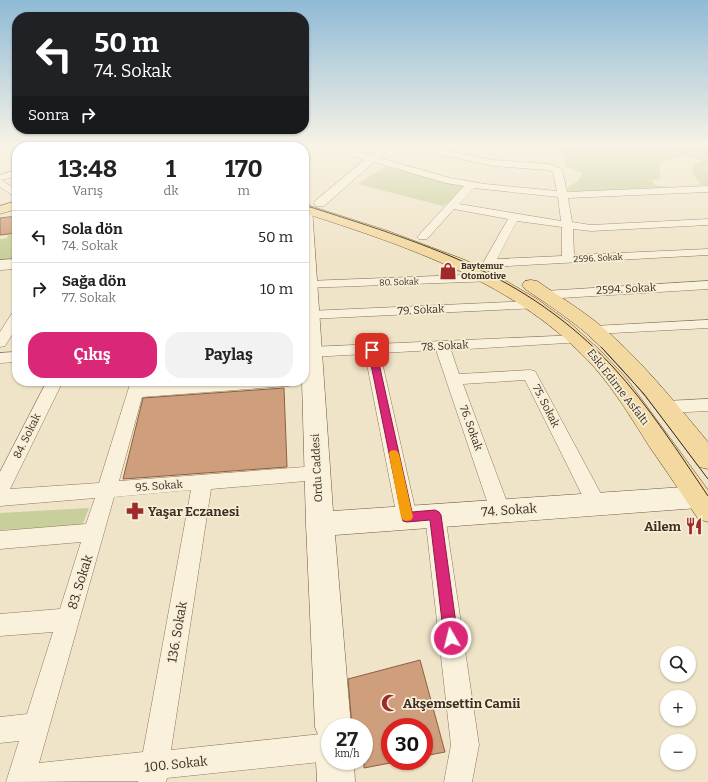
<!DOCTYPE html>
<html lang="tr">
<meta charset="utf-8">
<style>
body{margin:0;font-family:Bitter,serif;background:#f2f2f2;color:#222;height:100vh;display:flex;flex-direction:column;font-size:15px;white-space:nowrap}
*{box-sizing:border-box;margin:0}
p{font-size:13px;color:#767676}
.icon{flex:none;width:22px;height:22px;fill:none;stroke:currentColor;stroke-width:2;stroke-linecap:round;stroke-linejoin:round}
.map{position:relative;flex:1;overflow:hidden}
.panel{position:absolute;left:12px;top:142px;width:297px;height:244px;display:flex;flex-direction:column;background:#fff;border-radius:16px;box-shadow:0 1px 3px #0004}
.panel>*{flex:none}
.hud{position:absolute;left:12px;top:12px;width:297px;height:122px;border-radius:16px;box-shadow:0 1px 3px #0004;background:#202124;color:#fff;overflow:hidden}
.controls{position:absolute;left:660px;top:646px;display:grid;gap:8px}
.controls a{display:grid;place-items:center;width:36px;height:36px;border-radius:50%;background:#fff;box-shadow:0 1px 3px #0004;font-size:20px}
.speed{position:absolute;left:321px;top:718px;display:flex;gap:8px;font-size:20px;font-weight:700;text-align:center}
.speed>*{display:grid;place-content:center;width:52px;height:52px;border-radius:50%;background:#fff;box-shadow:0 1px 3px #0004;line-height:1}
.speed small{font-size:10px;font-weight:400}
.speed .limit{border:6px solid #d22;background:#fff;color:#111}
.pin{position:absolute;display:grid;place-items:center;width:34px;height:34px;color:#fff;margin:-17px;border-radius:8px;box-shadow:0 2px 6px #0006}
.me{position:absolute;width:44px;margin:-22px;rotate:352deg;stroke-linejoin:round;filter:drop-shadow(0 0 3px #0008)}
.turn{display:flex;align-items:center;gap:14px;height:84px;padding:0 16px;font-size:18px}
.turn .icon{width:52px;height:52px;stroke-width:2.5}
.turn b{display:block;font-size:28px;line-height:34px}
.then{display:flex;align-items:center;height:38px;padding:0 16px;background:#0003;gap:8px;font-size:15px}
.eta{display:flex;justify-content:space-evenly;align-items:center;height:68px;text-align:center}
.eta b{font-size:24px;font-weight:700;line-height:28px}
.button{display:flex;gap:8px;margin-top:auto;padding:8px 16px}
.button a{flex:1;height:46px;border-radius:16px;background:#db2777;color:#fff;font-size:16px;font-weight:700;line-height:46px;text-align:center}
.button a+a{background:#f2f2f2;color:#222}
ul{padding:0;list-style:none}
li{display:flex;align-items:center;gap:12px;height:52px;padding:0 16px;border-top:1px solid #e0e0e0}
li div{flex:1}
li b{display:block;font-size:15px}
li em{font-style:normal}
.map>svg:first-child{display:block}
.green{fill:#c9cf9b}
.building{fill:#cf9f7d;stroke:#8d5f41}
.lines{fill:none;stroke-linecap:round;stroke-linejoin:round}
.minor-casing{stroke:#8d765c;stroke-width:1}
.tertiary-casing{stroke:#8d765c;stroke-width:1}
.secondary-casing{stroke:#6f573f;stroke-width:1}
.primary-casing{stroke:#5b4430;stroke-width:1}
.minor{fill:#faf1dc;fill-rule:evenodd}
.tertiary{fill:#faf1dc;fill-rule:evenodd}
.secondary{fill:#faf1dc;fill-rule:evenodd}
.primary{fill:#f3d9a0;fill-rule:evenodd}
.tram{stroke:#3d2e20;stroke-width:1}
.route{fill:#db2777;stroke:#8e194d}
.slow{fill:#f59e0b}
.labels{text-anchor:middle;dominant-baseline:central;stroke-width:3.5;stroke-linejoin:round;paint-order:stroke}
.far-street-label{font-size:9px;fill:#3d2e20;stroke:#f7eed8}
.far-poi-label{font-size:9px;font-weight:bold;fill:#3d2e20;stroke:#f7eed8;text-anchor:start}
.street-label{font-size:11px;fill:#3d2e20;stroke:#f7eed8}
.near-street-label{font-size:13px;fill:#3d2e20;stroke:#f7eed8}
.near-poi-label{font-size:13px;font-weight:bold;fill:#3d2e20;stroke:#f7eed8;text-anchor:start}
</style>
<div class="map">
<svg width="708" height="782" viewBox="0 0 708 782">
<rect width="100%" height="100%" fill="#f0e4c8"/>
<g class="green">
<path d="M 558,147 L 680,147 L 708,151 L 708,185 L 685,185 L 700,184 L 692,172 L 694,163 L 701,162 L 701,160 L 684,156 L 662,161 L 659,167 L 661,179 L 651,180 L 655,185 L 672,187 L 569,192 L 568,187 L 578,181 L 583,173 L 565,166 L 565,156 Z"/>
<path d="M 385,167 L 468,186 L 443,206 L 358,184 Z"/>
<path d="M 8,235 L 17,235 L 17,259 L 0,259 L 0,239 L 7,238 Z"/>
<path d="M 89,508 L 82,526 L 0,530 L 0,513 Z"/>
</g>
<g class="building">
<path d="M 17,216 L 17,233 L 0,235 L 0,218 Z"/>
<path d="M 284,388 L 287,467 L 123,479 L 143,398 Z"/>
<path d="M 420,660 L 445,752 L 424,756 L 424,727 L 390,727 L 390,763 L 364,768 L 364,727 L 352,727 L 348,679 Z"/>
</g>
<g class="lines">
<g class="minor-casing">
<g id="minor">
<path d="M 328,147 L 341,147 L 450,178 L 485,184 L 557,191 L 553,172 L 548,170 L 493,166 L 419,150 L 415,147 L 431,147 L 493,160 L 549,164 L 560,168 L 562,170 L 567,192 L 708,186 L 708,192 L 568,198 L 572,222 L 591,225 L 708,219 L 708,225 L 591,231 L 573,229 L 574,255 L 708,249 L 708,255 L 489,267 L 485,266 L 483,263 L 508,219 L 454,209 L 427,239 L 419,239 L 417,237 L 419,235 L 464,186 L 446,183 L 329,149 ZM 474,188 L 558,197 L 561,221 L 459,204 ZM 517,221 L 562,227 L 562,256 L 497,259 Z"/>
<path d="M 17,170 L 17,176 L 1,180 L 17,190 L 17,198 L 0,187 L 0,175 Z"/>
<path d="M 490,274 L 494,275 L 496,278 L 494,281 L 304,288 L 304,282 L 308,281 Z"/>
<path d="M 708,281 L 708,289 L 545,299 L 540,298 L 539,295 L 540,292 L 545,291 Z"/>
<path d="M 533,301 L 538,302 L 540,305 L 538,308 L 309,319 L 304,318 L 304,312 L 309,311 Z"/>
<path d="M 17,312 L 17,327 L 5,346 L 0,347 L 0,332 L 12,313 Z"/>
<path d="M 708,320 L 708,328 L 594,334 L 589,333 L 587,330 L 589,327 L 594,326 Z"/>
<path d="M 578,335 L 583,336 L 585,339 L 583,342 L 451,350 L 459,374 L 530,370 L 535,371 L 607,505 L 604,511 L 597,513 L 590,511 L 525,380 L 463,384 L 510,510 L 507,516 L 500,518 L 493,516 L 490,510 L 436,350 L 380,353 L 417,517 L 414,523 L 407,525 L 400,523 L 397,517 L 365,354 L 311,357 L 306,355 L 304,353 L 306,349 L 311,347 Z"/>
<path d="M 17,352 L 17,362 L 0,363 L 0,353 Z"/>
<path d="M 47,381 L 63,381 L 10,489 L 99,483 L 131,381 L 147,381 L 145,386 L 216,381 L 296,381 L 294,385 L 288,386 L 142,397 L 119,481 L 318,466 L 325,468 L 327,473 L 325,478 L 318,480 L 211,489 L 171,750 L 330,733 L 330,761 L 167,778 L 166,782 L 138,782 L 138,781 L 6,782 L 19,741 L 0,743 L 0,717 L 27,714 L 53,632 L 0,636 L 0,614 L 60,609 L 81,542 L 0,549 L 0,531 L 86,524 L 95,498 L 0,506 L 0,472 ZM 191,490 L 143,752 L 39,763 L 114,497 Z"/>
<path d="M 708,399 L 708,411 L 667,413 L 661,411 L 659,407 L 661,403 L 667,401 Z"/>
<path d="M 435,507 L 442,509 L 445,515 L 479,745 L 472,782 L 444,782 L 451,745 L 425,515 L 428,509 Z"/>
</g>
</g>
<g class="tertiary-casing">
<g id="tertiary">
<path d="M 380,147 L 391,147 L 324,206 L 316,206 L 314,203 L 316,200 Z"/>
<path d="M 17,259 L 17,269 L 0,270 L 0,260 Z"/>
</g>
</g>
<g class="secondary-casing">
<g id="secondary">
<path d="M 304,204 L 310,205 L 312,208 L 333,511 L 698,486 L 708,491 L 707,505 L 698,508 L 335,535 L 351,727 L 330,727 L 330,744 L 320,740 L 315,727 L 306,524 L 302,381 L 304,381 Z"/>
<path d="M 330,744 L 330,761 L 354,761 L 355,782 L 317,782 L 316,761 L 322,748 Z"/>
</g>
</g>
<g class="primary-casing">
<g id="primary">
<path d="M 695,147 L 708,147 L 708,151 L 697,149 Z"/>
<path d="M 17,201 L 17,209 L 0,214 L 0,206 Z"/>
<path d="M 304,204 L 388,231 L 465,260 L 501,278 L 537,299 L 570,323 L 601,351 L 626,378 L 708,490 L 708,522 L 698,519 C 683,495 667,472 651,449 C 633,421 616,392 594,367 C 518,283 409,247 304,213 Z"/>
<path d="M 531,280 L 537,281 C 557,295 577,307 595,321 C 638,356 673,400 708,442 L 708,469 L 699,467 C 664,420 630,372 587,334 C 567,317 546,303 525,289 L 522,285 L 525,281 Z"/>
</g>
</g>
<use href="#minor" class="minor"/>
<use href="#tertiary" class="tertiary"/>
<use href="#secondary" class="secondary"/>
<use href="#primary" class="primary"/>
<g class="tram">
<path d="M 304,205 C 422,243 525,272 613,367 C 648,405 679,453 708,496"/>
<path d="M 601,347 L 644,394 L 708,479"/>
</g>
</g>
<linearGradient id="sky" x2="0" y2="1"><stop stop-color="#8fbad6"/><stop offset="0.57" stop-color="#f8f3e6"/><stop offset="1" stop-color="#f8f3e6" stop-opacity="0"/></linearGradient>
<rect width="708" height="256" fill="url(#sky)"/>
<path class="route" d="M 372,347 L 376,350 L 412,512 L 435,510 L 439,512 L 441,515 L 458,638 L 456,642 L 451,644 L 446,642 L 444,638 L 430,520 L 407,522 L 403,521 L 402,517 L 368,350 Z"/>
<path class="slow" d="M 394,450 L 397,451 L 399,454 L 413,517 L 411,520 L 407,521 L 403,520 L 401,517 L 389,454 L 390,451 Z"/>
<defs>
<g id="shop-bare" transform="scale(1.38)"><path d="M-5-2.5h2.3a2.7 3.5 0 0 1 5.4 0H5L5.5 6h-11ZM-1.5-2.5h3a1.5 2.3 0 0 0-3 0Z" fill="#9e2a2b" stroke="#f7eed8" stroke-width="2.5" paint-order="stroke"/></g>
<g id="pharmacy-bare" transform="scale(1.38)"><path d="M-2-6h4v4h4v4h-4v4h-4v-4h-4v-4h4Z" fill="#9e2a2b" stroke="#f7eed8" stroke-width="2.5" paint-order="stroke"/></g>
<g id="restaurant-bare" transform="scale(1.38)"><path d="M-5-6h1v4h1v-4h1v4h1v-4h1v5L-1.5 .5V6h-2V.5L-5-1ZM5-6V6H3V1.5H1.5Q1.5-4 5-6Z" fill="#9e2a2b" stroke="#f7eed8" stroke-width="2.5" paint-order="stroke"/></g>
<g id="mosque-bare" transform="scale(1.38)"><path d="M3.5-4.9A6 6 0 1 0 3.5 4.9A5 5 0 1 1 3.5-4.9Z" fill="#9e2a2b" stroke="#f7eed8" stroke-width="2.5" paint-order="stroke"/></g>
</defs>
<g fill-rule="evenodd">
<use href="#shop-bare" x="448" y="271"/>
<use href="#pharmacy-bare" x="135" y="511"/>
<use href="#restaurant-bare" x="694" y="526"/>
<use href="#mosque-bare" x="390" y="703"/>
</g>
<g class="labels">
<g class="far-street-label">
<text transform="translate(598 258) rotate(-3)">2596. Sokak</text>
<text transform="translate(399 282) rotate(-2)">80. Sokak</text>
</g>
<g class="far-poi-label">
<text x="461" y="266">Baytemur<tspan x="461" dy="10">Otomotive</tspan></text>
</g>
<g class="street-label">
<text transform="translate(626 289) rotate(-3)">2594. Sokak</text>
<text transform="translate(421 310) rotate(-3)">79. Sokak</text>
<text transform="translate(445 346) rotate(-3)">78. Sokak</text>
<text transform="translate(618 387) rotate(52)">Eski Edirne Asfaltı</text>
<text transform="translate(546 406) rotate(63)">75. Sokak</text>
<text transform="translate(471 428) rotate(70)">76. Sokak</text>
<text transform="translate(27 436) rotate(-64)">84. Sokak</text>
<text transform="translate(317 468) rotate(-93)">Ordu Caddesi</text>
<text transform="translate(159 486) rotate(-4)">95. Sokak</text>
</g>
<g class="near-street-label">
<text transform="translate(509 510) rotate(-4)">74. Sokak</text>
<text transform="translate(80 582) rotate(-73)">83. Sokak</text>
<text transform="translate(177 632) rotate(-80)">136. Sokak</text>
<text transform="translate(176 764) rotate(-6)">100. Sokak</text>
</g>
<g class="near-poi-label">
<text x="148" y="511">Yaşar Eczanesi</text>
<text x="681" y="526" text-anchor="end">Ailem</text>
<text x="403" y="703">Akşemsettin Camii</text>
</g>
</g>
</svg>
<div class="controls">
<a><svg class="icon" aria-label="search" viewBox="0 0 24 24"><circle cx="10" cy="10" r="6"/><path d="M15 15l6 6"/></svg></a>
<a>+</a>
<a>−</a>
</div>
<div class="speed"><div>27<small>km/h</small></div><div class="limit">30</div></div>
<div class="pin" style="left:372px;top:350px;background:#d93025"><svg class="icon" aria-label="arrive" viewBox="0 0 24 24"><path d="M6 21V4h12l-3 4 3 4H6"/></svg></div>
<svg class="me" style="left:451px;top:638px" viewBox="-20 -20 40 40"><circle r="17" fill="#db2777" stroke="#fff" stroke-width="3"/><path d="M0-11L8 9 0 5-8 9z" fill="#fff"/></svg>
<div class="hud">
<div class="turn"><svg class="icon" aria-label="left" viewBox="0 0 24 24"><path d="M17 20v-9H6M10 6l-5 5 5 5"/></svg><div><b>50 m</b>74. Sokak</div></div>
<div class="then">Sonra<svg class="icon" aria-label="right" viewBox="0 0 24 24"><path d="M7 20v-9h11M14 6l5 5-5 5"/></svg></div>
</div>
<section class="panel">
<div class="eta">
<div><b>13:48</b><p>Varış</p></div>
<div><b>1</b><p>dk</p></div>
<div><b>170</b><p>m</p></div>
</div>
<ul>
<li><svg class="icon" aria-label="left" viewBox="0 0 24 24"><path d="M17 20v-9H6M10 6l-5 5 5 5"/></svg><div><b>Sola dön</b><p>74. Sokak</p></div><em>50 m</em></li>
<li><svg class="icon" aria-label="right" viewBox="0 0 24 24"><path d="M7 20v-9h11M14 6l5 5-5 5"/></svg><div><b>Sağa dön</b><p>77. Sokak</p></div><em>10 m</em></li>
</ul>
<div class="button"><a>Çıkış</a><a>Paylaş</a></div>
</section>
</div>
